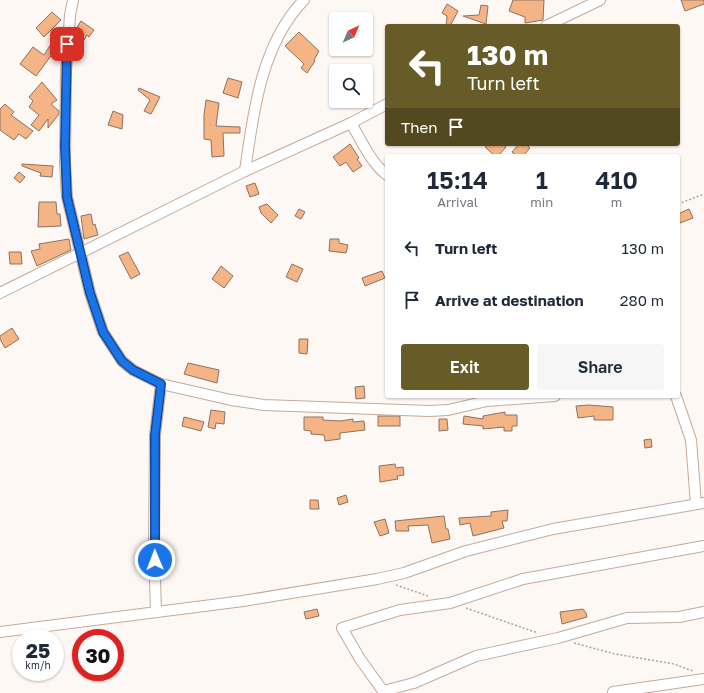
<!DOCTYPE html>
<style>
body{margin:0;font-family:"Golos Text",sans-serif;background:#f6f6f7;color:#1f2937;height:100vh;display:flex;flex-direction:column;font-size:15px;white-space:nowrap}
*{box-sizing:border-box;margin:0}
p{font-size:13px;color:#747a83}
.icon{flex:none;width:22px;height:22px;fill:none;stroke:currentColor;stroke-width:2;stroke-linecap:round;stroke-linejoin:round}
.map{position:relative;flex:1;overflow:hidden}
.details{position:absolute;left:385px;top:154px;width:295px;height:244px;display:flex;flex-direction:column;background:#fff;border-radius:4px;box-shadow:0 1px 3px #0004}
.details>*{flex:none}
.guide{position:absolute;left:385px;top:24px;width:295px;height:122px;border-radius:4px;box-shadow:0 1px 3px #0004;background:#675c28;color:#fff;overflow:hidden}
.needle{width:26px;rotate:44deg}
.fabs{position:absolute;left:329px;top:12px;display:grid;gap:8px}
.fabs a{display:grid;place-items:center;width:44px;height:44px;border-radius:4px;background:#fff;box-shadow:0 1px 3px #0004;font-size:20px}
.speed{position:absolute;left:12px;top:629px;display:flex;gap:8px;font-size:20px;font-weight:700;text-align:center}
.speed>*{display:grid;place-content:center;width:52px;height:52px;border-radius:50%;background:#fff;box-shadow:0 1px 3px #0004;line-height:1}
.speed small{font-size:10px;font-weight:400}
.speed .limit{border:6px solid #d22;background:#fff;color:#111}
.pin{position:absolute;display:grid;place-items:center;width:34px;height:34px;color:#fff;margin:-17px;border-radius:8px;box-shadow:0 2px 6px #0006}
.me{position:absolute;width:44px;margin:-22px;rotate:359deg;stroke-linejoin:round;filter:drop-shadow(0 0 3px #0008)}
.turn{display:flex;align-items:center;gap:14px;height:84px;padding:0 16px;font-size:18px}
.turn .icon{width:52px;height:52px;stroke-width:2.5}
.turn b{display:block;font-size:28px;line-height:34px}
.then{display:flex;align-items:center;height:38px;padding:0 16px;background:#0003;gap:8px;font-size:15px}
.eta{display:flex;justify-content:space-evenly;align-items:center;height:68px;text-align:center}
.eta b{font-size:24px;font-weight:600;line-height:28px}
.action{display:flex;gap:8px;margin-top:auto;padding:8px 16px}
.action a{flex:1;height:46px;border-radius:4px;background:#675c28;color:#fff;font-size:16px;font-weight:600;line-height:46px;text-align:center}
.action a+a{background:#f6f6f7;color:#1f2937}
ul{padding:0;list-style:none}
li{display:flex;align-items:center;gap:12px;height:52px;padding:0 16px}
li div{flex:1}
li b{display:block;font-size:15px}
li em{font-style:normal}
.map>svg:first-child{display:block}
.building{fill:#f4b486;stroke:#8c7260}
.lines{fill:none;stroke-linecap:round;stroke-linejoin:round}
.minor-casing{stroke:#c5aa97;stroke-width:12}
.path{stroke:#a9a19c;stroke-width:1.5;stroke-dasharray:2 2;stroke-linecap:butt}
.minor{stroke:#fff;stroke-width:10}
.route-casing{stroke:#114b97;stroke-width:10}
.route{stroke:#1a73e8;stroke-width:7}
</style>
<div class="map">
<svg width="704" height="693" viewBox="0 0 704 693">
<rect width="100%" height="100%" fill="#fef8f4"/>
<g class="building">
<path d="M 513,0 L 544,0 L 543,20 L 525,23 L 525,17 L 509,11 Z"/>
<path d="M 681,0 L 704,0 L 704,4 L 685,11 Z"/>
<path d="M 447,4 L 458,11 L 450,26 L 446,26 L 447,16 L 442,13 Z"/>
<path d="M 481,5 L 488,6 L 486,24 L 463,16 L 479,15 Z"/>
<path d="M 52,12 L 61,20 L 44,37 L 36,28 Z"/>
<path d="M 81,21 L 94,30 L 89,37 L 87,35 L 81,45 L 75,41 L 76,29 Z"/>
<path d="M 299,32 L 319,51 L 314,60 L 315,61 L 307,73 L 301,68 L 304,64 L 285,46 Z"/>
<path d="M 53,41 L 59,45 L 36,76 L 20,64 L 33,47 L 44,55 Z"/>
<path d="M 228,78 L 242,82 L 238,98 L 223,93 Z"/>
<path d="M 42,82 L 57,100 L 51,104 L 59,111 L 59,114 L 48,128 L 48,119 L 39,131 L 31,125 L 39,115 L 29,107 L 33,101 L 29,97 Z"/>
<path d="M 139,88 L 160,97 L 151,114 L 144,111 L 150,100 L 138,90 Z"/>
<path d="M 206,100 L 219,103 L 216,126 L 240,127 L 240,133 L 223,133 L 224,156 L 212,157 L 211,140 L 204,139 L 204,115 Z"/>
<path d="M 5,104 L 14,112 L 11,115 L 33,131 L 26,139 L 19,134 L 14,140 L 0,130 L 0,109 Z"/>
<path d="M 113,111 L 123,115 L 122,129 L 108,125 Z"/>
<path d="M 350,144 L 359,158 L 357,159 L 362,166 L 353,172 L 346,162 L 340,166 L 333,157 Z"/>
<path d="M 490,144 L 503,144 L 506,147 L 498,156 L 495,156 L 485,147 Z"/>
<path d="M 519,144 L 526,144 L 530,148 L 523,156 L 517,156 L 512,152 Z"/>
<path d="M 22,164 L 53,166 L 52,177 L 40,176 L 41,173 L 22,166 Z"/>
<path d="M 19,172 L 25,177 L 20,183 L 14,178 Z"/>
<path d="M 255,183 L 259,194 L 250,197 L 246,186 Z"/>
<path d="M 39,202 L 56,202 L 57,214 L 60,214 L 61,226 L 38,227 Z"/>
<path d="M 267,204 L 278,215 L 271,223 L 261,213 L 259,207 Z"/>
<path d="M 299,209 L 305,212 L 301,219 L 295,216 Z"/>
<path d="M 689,209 L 693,218 L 680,223 L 678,214 Z"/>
<path d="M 91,214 L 93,225 L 95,224 L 98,235 L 84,239 L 81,216 Z"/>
<path d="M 69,239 L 71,250 L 37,266 L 31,251 L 40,249 L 39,244 Z"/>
<path d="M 330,239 L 339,239 L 339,243 L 348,245 L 346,253 L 329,251 Z"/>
<path d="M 9,252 L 21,252 L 22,264 L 10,264 Z"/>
<path d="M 128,252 L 140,274 L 131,279 L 119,256 Z"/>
<path d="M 292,264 L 303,269 L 297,282 L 286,277 Z"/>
<path d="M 221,266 L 233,276 L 224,288 L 212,279 Z"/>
<path d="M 382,271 L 385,278 L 365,286 L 362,278 Z"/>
<path d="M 12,328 L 19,339 L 5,348 L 0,339 L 0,336 Z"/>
<path d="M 299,339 L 308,339 L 307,354 L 299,353 Z"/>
<path d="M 188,363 L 219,370 L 217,383 L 184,374 Z"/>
<path d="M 364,386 L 365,398 L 356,399 L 355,387 Z"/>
<path d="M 589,405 L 613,407 L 613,420 L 594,420 L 594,416 L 578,418 L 576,406 Z"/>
<path d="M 211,410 L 225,412 L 224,424 L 216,423 L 215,429 L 208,427 Z"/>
<path d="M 505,412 L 505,415 L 517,415 L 517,426 L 512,426 L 512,431 L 504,431 L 504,427 L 483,429 L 483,426 L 463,424 L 464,416 L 483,419 L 483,416 Z"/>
<rect x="378" y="416" width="22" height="10"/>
<path d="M 184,417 L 204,422 L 201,431 L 182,426 Z"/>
<path d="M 304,417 L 323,417 L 323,420 L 340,421 L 353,419 L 353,422 L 364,421 L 365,430 L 340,433 L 340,439 L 325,441 L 324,435 L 311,434 L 311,431 L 304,430 Z"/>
<path d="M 439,419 L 447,419 L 448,430 L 439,431 Z"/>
<path d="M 651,439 L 652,447 L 645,448 L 644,440 Z"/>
<path d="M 395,464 L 396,468 L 403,467 L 404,475 L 397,476 L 398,479 L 380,482 L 379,466 Z"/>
<path d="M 346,495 L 348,502 L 339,505 L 337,498 Z"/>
<path d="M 310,500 L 318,500 L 319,509 L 310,509 Z"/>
<path d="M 508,510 L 507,521 L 502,521 L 504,528 L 473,536 L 470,523 L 460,525 L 459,518 L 491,516 L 491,512 Z"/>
<path d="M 444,516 L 446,529 L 448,529 L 450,539 L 432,543 L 428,525 L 408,526 L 409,531 L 396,531 L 395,521 Z"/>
<path d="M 385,519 L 389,533 L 380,536 L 374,522 Z"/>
<path d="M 317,609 L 319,616 L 306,619 L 304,612 Z"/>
<path d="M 583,609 L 586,613 L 587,617 L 562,624 L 560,612 Z"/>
</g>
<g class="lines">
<g class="minor-casing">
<g id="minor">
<path d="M 73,0 L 70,15 L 66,72 L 65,162 L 67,197 L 90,293 L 103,332 L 122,361 L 133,370 L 161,384 L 231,400 L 264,405 L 429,411 L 448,410 L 487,401 L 555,396"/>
<path d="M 546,26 L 600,0"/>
<path d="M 351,123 C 361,140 371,163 387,175"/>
<path d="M 245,171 C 253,114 261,44 304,0"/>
<path d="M 0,293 L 245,171 L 351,123 L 387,104"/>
<path d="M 676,396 L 691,440 L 696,504"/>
<path d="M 704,546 L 523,579 L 450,603 L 400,610 L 342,628 L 360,659 L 383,691 L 414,683 L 476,656 L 558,638 L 627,618 L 679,617 L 704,612"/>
<path d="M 156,611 L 154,547 L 155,435 L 161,384"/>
<path d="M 0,632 L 243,601 L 377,579 L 404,573 L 466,551 L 553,529 L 704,503"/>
<path d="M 613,692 L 704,679"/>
</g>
</g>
<g class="path">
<path d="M 678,204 L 704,194"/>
<path d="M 396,585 L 428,596"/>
<path d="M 466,608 L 538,633"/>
<path d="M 574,643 L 615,654 L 674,664 L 693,671"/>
</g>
<use href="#minor" class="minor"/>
</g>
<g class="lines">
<g class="route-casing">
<path id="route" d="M 67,44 L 65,147 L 67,197 L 90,293 L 103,332 L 122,361 L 133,370 L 161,384 L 155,435 L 155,560"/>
</g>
<use href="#route" class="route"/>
</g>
</svg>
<div class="fabs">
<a><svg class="needle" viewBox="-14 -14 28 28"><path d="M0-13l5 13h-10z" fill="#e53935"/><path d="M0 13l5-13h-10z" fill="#747a83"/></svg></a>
<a><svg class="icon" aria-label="search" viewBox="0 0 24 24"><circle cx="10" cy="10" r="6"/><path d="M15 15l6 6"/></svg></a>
</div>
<div class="speed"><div>25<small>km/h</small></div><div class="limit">30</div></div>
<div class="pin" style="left:67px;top:44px;background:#d93025"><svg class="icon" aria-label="arrive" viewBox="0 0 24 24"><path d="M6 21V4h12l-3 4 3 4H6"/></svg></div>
<svg class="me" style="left:155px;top:560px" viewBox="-20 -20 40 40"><circle r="17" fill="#1a73e8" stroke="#fff" stroke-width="3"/><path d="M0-11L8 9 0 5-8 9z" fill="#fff"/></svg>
<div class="guide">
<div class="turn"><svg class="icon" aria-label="left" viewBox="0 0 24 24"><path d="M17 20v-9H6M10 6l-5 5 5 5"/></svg><div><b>130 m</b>Turn left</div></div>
<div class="then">Then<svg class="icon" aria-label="arrive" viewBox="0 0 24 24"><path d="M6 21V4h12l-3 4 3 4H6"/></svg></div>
</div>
<section class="details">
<div class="eta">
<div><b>15:14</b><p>Arrival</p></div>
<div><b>1</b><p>min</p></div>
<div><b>410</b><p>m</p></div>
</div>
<ul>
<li><svg class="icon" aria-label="left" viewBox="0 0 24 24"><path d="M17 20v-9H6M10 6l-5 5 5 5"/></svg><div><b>Turn left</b></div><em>130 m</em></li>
<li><svg class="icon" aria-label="arrive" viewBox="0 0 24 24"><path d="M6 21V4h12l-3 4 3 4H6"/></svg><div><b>Arrive at destination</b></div><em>280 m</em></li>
</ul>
<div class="action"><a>Exit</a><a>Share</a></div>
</section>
</div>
